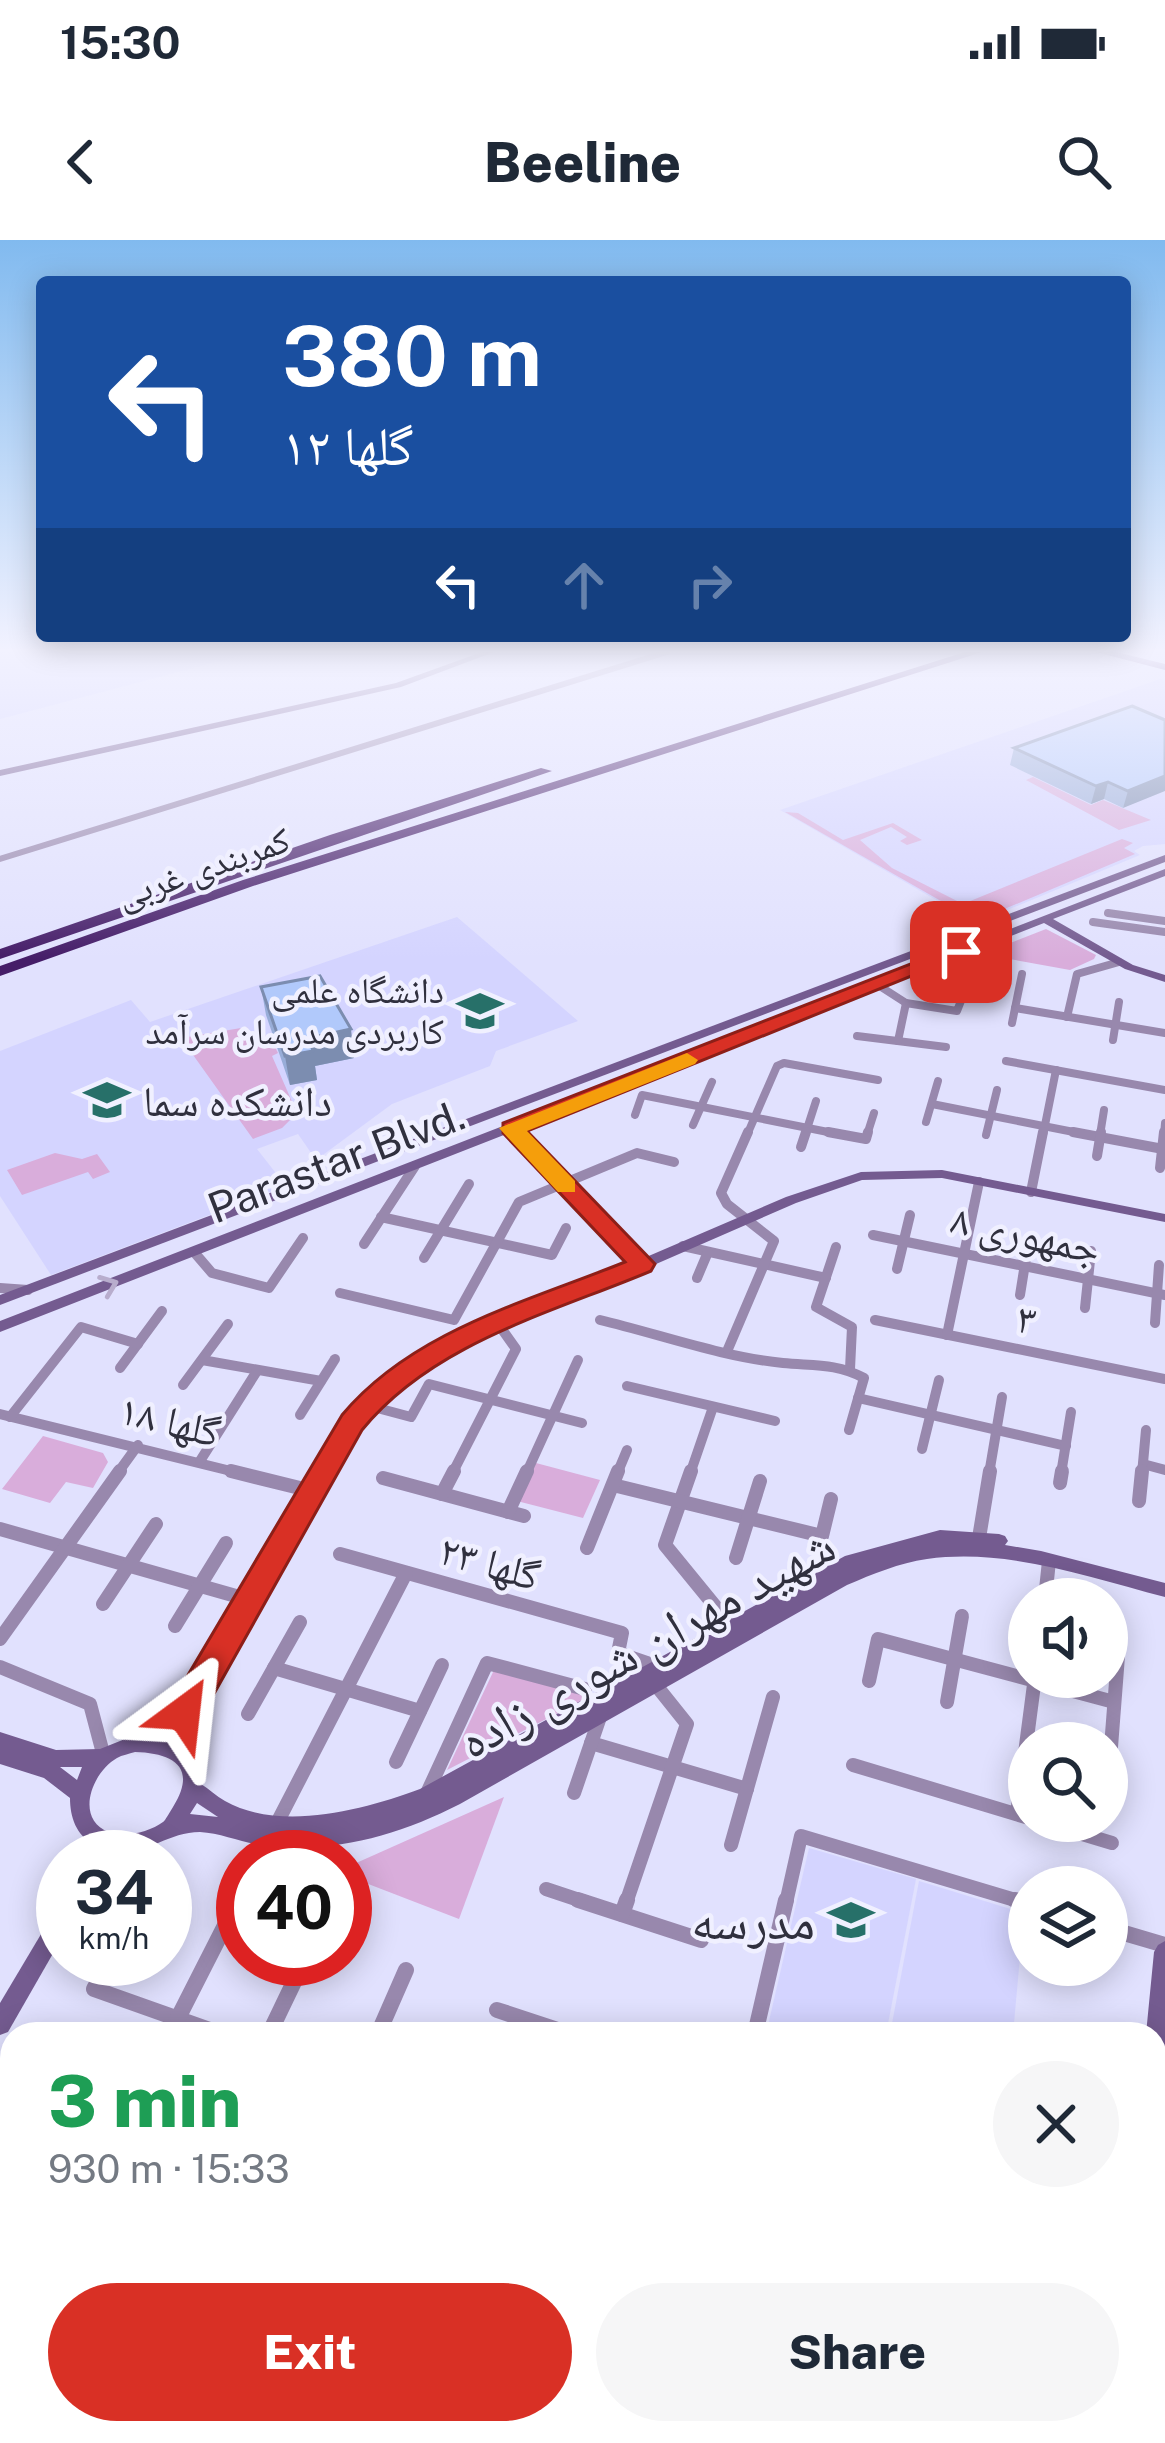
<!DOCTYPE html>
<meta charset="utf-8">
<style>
body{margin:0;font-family:"Public Sans","Noto Naskh Arabic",sans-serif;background:#f6f6f7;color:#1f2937;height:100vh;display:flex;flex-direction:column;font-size:45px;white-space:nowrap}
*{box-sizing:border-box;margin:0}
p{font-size:39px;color:#747a83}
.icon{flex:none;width:66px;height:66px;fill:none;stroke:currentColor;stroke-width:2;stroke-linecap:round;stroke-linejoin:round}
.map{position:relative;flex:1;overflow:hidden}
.side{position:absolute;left:0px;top:1782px;width:1167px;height:423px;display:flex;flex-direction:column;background:#fff;border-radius:36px 36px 0 0;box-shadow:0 6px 30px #0003}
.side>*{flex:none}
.guide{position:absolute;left:36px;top:36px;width:1095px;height:366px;border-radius:12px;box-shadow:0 6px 30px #0003;background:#1a4fa0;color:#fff;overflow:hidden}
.fabs{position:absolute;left:1008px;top:1338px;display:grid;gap:24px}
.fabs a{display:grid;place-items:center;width:120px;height:120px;border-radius:50%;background:#fff;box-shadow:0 6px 30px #0003;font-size:60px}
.speed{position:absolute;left:36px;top:1590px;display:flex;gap:24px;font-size:60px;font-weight:700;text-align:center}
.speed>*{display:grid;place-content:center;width:156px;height:156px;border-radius:50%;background:#fff;box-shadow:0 6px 30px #0003;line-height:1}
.speed small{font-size:30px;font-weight:400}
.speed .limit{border:18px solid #d22;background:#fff;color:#111}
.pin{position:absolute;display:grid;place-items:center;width:102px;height:102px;color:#fff;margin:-51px;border-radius:24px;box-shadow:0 6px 18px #0006}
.me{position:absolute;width:132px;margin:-66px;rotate:30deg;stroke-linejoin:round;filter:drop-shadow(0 0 9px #0008)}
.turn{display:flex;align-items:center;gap:42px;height:252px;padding:0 48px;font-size:54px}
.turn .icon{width:156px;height:156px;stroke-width:2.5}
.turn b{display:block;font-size:84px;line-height:102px}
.lanes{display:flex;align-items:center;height:114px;padding:0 48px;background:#0003;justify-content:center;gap:60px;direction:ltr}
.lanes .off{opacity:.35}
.round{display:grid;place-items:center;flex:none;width:126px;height:126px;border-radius:63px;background:#f6f6f7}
.head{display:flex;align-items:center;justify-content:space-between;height:204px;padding:0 48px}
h1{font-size:72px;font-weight:800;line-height:90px;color:#1e9e55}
.button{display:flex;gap:24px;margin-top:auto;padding:24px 48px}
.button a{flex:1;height:138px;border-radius:72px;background:#d93025;color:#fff;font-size:48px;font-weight:800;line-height:138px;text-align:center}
.button a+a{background:#f6f6f7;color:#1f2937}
.status{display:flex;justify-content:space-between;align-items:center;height:84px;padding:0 60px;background:#fff;direction:ltr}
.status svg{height:33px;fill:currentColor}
header{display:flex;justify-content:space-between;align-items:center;height:156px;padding:0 48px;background:#fff;font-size:54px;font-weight:800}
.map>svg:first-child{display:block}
.built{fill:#d4d4ff}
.green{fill:#d9addb}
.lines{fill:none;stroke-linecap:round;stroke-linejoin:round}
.street-far4{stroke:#9888ad;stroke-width:6}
.street-far3{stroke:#9888ad;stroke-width:8}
.street-far2{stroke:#9888ad;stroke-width:10}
.street-far1{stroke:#9888ad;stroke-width:14}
.street{stroke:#9888ad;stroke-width:16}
.secondary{fill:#745b90;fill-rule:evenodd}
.highway{fill:#451d68;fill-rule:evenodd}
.wall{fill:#98add8}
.shaded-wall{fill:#7c8db0}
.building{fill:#b1c9fb;stroke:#7c8db0;stroke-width:3}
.oneway{stroke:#b8adcd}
.route{fill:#d93025;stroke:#8d1f18;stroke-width:3}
.slow{fill:#f59e0b}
.labels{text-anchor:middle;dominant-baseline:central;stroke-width:9;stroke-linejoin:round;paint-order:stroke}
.far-street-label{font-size:36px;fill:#30303e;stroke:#f0f0ff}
.far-poi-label{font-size:36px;fill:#30303e;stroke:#f0f0ff;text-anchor:end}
.poi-label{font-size:42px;fill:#30303e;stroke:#f0f0ff;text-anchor:start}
.street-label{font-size:42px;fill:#30303e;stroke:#f0f0ff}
.near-street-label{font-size:51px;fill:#30303e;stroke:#f0f0ff}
.near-poi-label{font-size:51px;fill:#30303e;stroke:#f0f0ff;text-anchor:end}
</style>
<div class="status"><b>15:30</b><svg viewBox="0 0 49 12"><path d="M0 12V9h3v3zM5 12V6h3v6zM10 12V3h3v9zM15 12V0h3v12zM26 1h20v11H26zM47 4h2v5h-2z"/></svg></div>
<header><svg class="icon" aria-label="back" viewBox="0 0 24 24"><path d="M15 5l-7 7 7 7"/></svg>Beeline<svg class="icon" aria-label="search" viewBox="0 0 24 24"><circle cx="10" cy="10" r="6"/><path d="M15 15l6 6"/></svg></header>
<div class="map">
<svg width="1165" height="2203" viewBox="0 0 1165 2203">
<rect width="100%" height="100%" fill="#e1e1fe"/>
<g class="built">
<path d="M 0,412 L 254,412 L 0,479 Z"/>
<path d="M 1160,439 L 1165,440 L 1165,604 L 1143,606 L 1134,611 L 1140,615 L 976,683 L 780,570 Z"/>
<path d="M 457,677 L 578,781 L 496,811 L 490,826 L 392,864 L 316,920 L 298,894 L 257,909 L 286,946 L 51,1035 L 0,956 L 0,811 L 131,760 L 150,782 Z"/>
<path d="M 809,1608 L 916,1639 L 886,1794 L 766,1794 Z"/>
<path d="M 919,1641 L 1024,1673 L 1013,1794 L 890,1794 Z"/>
</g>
<g class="green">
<path d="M 1033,537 L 1091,565 L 1103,560 L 1151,580 L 1119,590 L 1026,540 Z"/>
<path d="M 785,572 L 798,573 L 843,600 L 893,583 L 922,600 L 907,605 L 900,601 L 907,597 L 891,587 L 860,600 L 892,628 L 963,664 L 1122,599 L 1133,603 L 1124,608 L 1135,614 L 976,681 Z"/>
<path d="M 1046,689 L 1096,715 L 1094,719 L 1070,730 L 982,714 Z"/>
<path d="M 247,787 L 250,798 L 269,795 L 278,813 L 272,816 L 297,873 L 282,888 L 253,899 L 181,798 Z"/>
<path d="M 55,913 L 82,919 L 97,914 L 110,932 L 93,939 L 88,932 L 22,955 L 7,930 Z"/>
<path d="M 43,1196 L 103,1213 L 108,1222 L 93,1248 L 66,1242 L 50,1263 L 2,1249 Z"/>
<path d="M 536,1223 L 600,1240 L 583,1278 L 517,1261 Z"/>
<path d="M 494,1430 L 589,1457 L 447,1530 Z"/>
<path d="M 504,1557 L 459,1679 L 345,1635 L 345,1628 Z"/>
</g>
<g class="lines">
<path class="street-far4" d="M 0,619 L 667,412"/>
<g class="street-far3">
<path d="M 1108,673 L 1165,681"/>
<path d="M 1093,682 L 1165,692"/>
<path d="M 878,745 L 906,763"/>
<path d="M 1015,768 L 1165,793"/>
<path d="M 1067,777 L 1077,734 L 1119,722"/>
<path d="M 1012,783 L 1022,734"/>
<path d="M 857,796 L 946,807"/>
<path d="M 1113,800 L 1119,762"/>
<path d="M 898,801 L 906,763 L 957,771 L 964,753"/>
<path d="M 1006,821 L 1165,850"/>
<path d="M 932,864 L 1089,895"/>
<path d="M 635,875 L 642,855 L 843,895"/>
<path d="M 926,882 L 938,841"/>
<path d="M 693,885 L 712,842"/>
<path d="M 747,895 L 777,826 L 784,823 L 878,840"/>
<path d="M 805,895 L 816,861"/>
<path d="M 867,895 L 874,873"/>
<path d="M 986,895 L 997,850"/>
<path d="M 1043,895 L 1056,830"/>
<path d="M 1100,895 L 1104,870"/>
<path d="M 1164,895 L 1165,883"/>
</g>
<g class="street-far2">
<path d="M 828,892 L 866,899 L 868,892"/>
<path d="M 1073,892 L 1163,909"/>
<path d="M 801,907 L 806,892"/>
<path d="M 1097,916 L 1101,892"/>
<path d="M 1160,928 L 1164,892"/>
<path d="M 1031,952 L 1043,892"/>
<path d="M 381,977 L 552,1015 L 566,988"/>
<path d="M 873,995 L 1165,1055"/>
<path d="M 364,1004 L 415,926"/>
<path d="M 683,1006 L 826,1038"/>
<path d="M 836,1007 L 816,1067 L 852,1087 L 850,1129"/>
<path d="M 194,1012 L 212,1033 L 269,1048 L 303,998"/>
<path d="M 424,1018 L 469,944"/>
<path d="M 897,1029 L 910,975"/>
<path d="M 697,1038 L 708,1012"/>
<path d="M 0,1048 L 28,1050"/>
<path d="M 340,1053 L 454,1080 L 519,962 L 637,913 L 674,922"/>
<path d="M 1020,1055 L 1029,999"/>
<path d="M 1085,1068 L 1091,1011"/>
<path d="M 600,1080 C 659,1094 722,1117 783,1123 C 813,1126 836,1123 864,1138 L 849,1190"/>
<path d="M 875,1080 L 1165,1139"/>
<path d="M 1155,1083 L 1159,1025"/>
<path d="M 947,1095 L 979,942"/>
<path d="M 728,1109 L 774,1001 L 727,964 L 721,953 L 748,892"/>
<path d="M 202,1120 L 321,1141"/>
<path d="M 120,1128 L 162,1071"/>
<path d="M 183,1145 L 228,1084"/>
<path d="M 627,1146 L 775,1181"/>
<path d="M 858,1158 L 1066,1206"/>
<path d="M 366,1165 L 411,1177 L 429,1144 L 582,1183"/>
<path d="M 0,1174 L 243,1234"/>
<path d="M 300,1175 L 335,1119"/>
<path d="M 10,1177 L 81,1087 L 138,1104"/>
<path d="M 922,1209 L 939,1140"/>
<path d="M 200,1221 L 257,1131"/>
<path d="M 1143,1224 L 1165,1230"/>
<path d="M 117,1234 L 138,1205"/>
<path d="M 452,1234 L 516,1109 L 499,1085"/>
<path d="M 526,1234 L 578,1120"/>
<path d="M 617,1234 L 627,1210"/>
<path d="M 690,1234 L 713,1167"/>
<path d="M 989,1234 L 1002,1157"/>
<path d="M 1061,1234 L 1071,1172"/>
<path d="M 1142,1234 L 1146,1190"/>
</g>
<g class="street-far1">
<path d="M 231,1231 L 312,1251"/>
<path d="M 691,1231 L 665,1305 L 732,1387"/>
<path d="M 383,1238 L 524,1276"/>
<path d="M 1060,1243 L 1062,1231"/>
<path d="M 613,1245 L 822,1296 L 831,1259"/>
<path d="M 442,1254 L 454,1231"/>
<path d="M 1139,1261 L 1142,1231"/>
<path d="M 508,1272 L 527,1231"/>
<path d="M 0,1289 L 250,1360"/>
<path d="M 979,1298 L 990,1231"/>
<path d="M 587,1308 L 618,1231"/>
<path d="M 340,1314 L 622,1393 L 618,1413 L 659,1427"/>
<path d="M 736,1318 L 760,1241"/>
<path d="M 1045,1359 L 1049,1321"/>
<path d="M 103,1364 L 156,1284"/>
<path d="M 175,1386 L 226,1303"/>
<path d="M 0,1399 L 120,1231"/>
<path d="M 0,1427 L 90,1464 L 104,1517"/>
<path d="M 274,1428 L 420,1471"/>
<path d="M 869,1441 L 878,1399 L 1114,1462"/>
<path d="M 947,1462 L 962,1376"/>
<path d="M 248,1474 L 300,1382"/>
<path d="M 591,1503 L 747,1549"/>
<path d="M 1111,1507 L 1118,1416"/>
<path d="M 396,1522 L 442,1425"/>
<path d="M 853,1525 L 1029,1578"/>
<path d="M 428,1551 L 487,1423 L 585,1449"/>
<path d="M 574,1553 L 600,1477"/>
<path d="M 1017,1574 L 1035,1437"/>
<path d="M 1039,1581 L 1112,1603"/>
<path d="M 277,1583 L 406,1333"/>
<path d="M 731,1605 L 773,1457"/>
<path d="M 260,1617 L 269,1598"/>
<path d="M 546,1649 L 588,1663"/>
<path d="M 237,1663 L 243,1650"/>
<path d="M 626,1663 L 687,1484 L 655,1444"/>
<path d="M 786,1663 L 801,1596 L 1025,1663"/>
</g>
<g class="street">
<path d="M 578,1660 L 701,1700"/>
<path d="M 1015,1660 L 1029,1664"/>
<path d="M 622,1674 L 627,1660"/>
<path d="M 1107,1688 L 1165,1705"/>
<path d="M 111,1719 L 94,1749 L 221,1794"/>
<path d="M 497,1770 L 570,1794"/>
<path d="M 178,1778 L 238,1660"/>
<path d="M 269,1794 L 305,1719"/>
<path d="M 378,1794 L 406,1730"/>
<path d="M 755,1794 L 786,1660"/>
<path d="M 0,1853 L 12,1858"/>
<path d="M 0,1919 L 12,1898"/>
<path d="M 1155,2058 L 1165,2071"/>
<path d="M 1121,2193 L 1128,2202"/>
<path d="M 90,2203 L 95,2193"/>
<path d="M 461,2203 L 464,2193"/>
<path d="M 665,2203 L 667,2193"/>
</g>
<g class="secondary">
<path d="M 482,412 L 494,412 L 401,447 L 0,536 L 0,530 L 396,443 Z"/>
<path d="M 1165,615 L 1165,622 L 0,1065 L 0,1055 Z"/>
<path d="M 1165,629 L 1165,636 L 1053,679 L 1133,725 L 1165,735 L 1165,742 L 1125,729 L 1044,683 L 519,889 L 644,1018 L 786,957 L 861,932 L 942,930 L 1165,974 L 1165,982 L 942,938 L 862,940 L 796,963 L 413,1130 L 358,1186 L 178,1503 C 194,1511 202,1526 201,1544 C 209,1549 216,1556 225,1561 C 280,1592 364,1570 420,1549 L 845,1316 L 940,1290 L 999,1294 L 1005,1296 L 1008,1301 L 1005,1305 L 1041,1311 L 1165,1343 L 1165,1357 C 1088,1337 1008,1308 927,1319 C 899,1323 873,1334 847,1345 L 460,1564 C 397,1596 334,1614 263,1605 C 242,1603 221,1593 200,1592 C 159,1592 136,1629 94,1605 C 76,1595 70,1577 70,1558 L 44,1538 L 0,1524 L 0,1492 L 56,1510 L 100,1509 L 135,1495 L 161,1496 L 346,1178 L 403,1122 L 632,1023 L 509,893 L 0,1092 L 0,1081 ZM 135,1512 C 173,1513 198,1527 173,1567 C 171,1570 165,1581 163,1582 C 150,1592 124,1598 109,1592 C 74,1579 92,1532 117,1518 C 122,1515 129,1514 135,1512 ZM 60,1527 L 82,1527 L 77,1540 ZM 197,1563 L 218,1577 L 190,1574 Z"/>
<path d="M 63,1666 L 63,1696 L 8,1792 L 0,1795 L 0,1763 L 56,1669 Z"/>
<path d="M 1165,1701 L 1165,1820 L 1163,1825 L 1155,1828 L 1155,1794 L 1146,1794 L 1154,1712 L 1158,1705 Z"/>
<path d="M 0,2102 L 12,2107 L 12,2133 L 0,2128 Z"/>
<path d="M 166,2193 L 208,2193 L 214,2203 L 172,2203 Z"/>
<path d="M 695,2193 L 729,2193 L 724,2203 L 690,2203 Z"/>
<path d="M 899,2193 L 928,2193 L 932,2203 L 903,2203 Z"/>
</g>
<g class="highway">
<path d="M 965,412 L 982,412 L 253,646 L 0,736 L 0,726 L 243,640 Z"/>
<path d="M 1096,412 L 1116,412 L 1165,424 L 1165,430 Z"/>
<path d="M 541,528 L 552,531 L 0,719 L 0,709 L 330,595 Z"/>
</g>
</g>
<g class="wall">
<path d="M 1165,480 L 1123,568 L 1104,559 L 1091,564 L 1010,525 L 1014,508 Z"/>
<path d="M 261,747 L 354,818 L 315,826 L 317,840 L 290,845 L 266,775 Z"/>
</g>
<g class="shaded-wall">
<path d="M 1165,536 L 1165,551 L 1123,568 L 1128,551 Z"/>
<path d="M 1108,542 L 1104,559 L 1091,564 L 1096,546 Z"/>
<path d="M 351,789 L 354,818 L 315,826 L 317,840 L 290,845 L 285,816 L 309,798 Z"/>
</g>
<g class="building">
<path d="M 1132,466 L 1165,480 L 1165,536 L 1128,551 L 1108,542 L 1096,546 L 1014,508 Z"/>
<path d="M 320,736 L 351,789 L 309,798 L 313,811 L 285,816 L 261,747 Z"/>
</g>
<defs><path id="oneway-chevron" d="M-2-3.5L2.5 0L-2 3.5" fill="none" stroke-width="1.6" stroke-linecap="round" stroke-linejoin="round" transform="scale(3)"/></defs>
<use class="oneway" href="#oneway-chevron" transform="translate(109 1045) rotate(-21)"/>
<linearGradient id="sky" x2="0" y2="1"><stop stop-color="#81baef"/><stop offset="0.57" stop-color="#f2f2ff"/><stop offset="1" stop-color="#f2f2ff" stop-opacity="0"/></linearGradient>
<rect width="1165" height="720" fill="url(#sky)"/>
<path class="route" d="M 954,707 L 971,712 L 527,891 L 655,1024 L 651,1031 C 551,1073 433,1103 362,1190 L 197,1484 L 184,1488 L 172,1484 L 167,1473 L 172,1462 L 342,1175 C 412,1091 526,1062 625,1022 L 503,893 L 503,883 Z"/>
<path class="slow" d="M 687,813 L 698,820 L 695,824 L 527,891 L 575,941 L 575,952 L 558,952 L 499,888 Z"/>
<defs>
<g id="university-bare" transform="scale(3.6)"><path d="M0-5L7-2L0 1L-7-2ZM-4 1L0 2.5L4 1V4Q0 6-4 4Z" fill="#277069" stroke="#f0f0ff" stroke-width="2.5" paint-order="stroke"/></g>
<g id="school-bare" transform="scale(3.6)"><path d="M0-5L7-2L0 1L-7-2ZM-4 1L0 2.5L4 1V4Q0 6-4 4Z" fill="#277069" stroke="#f0f0ff" stroke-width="2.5" paint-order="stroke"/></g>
</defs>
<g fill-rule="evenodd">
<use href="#university-bare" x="480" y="771"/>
<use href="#university-bare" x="107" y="860"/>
<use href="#school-bare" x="851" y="1680"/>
</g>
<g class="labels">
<g class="far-street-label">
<text transform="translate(203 627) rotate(-19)">کمربندی غربی</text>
</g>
<g class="far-poi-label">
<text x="444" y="750">دانشگاه علمی<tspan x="444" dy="41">کاربردی مدرسان سرآمد</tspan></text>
</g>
<g class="poi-label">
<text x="143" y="860">دانشکده سما</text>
</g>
<g class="street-label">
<text transform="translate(336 921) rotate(-21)">Parastar Blvd.</text>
<text transform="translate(1026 993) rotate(12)">جمهوری ۸</text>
<text transform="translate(1027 1078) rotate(11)">۳</text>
<text transform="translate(170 1180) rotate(14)">گلها ۱۸</text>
<text transform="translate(490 1322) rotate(16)">گلها ۲۳</text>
</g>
<g class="near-street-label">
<text transform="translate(646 1402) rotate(-29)">شهید مهران شوری زاده</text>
</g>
<g class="near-poi-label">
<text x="815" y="1680">مدرسه</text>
</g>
</g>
</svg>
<div class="fabs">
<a><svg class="icon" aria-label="sound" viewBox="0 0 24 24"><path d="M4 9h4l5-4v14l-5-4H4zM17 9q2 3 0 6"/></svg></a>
<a><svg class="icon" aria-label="search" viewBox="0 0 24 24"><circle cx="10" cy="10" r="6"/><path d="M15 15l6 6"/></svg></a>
<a><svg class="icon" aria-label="layers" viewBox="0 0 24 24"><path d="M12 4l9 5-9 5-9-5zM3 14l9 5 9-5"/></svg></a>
</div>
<div class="speed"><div>34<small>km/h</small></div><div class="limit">40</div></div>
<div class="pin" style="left:961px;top:712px;background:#d93025"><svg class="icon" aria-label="arrive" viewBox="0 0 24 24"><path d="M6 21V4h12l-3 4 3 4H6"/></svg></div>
<svg class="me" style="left:184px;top:1473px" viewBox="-20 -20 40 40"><path d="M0-17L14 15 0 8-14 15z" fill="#d93025" stroke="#fff" stroke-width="4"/></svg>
<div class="guide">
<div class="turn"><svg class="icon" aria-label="left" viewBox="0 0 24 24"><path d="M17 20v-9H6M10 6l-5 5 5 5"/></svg><div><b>380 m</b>گلها ۱۲</div></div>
<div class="lanes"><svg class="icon" aria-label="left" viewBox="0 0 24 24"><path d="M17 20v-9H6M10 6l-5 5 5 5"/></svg><svg class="icon off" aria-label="ahead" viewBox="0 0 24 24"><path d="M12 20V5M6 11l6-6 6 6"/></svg><svg class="icon off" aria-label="right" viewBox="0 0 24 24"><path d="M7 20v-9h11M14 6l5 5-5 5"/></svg></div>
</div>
<section class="side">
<div class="head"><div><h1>3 min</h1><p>930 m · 15:33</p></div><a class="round"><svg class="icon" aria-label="close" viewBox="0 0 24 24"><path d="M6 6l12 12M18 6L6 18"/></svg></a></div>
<div class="button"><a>Exit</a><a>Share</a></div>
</section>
</div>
